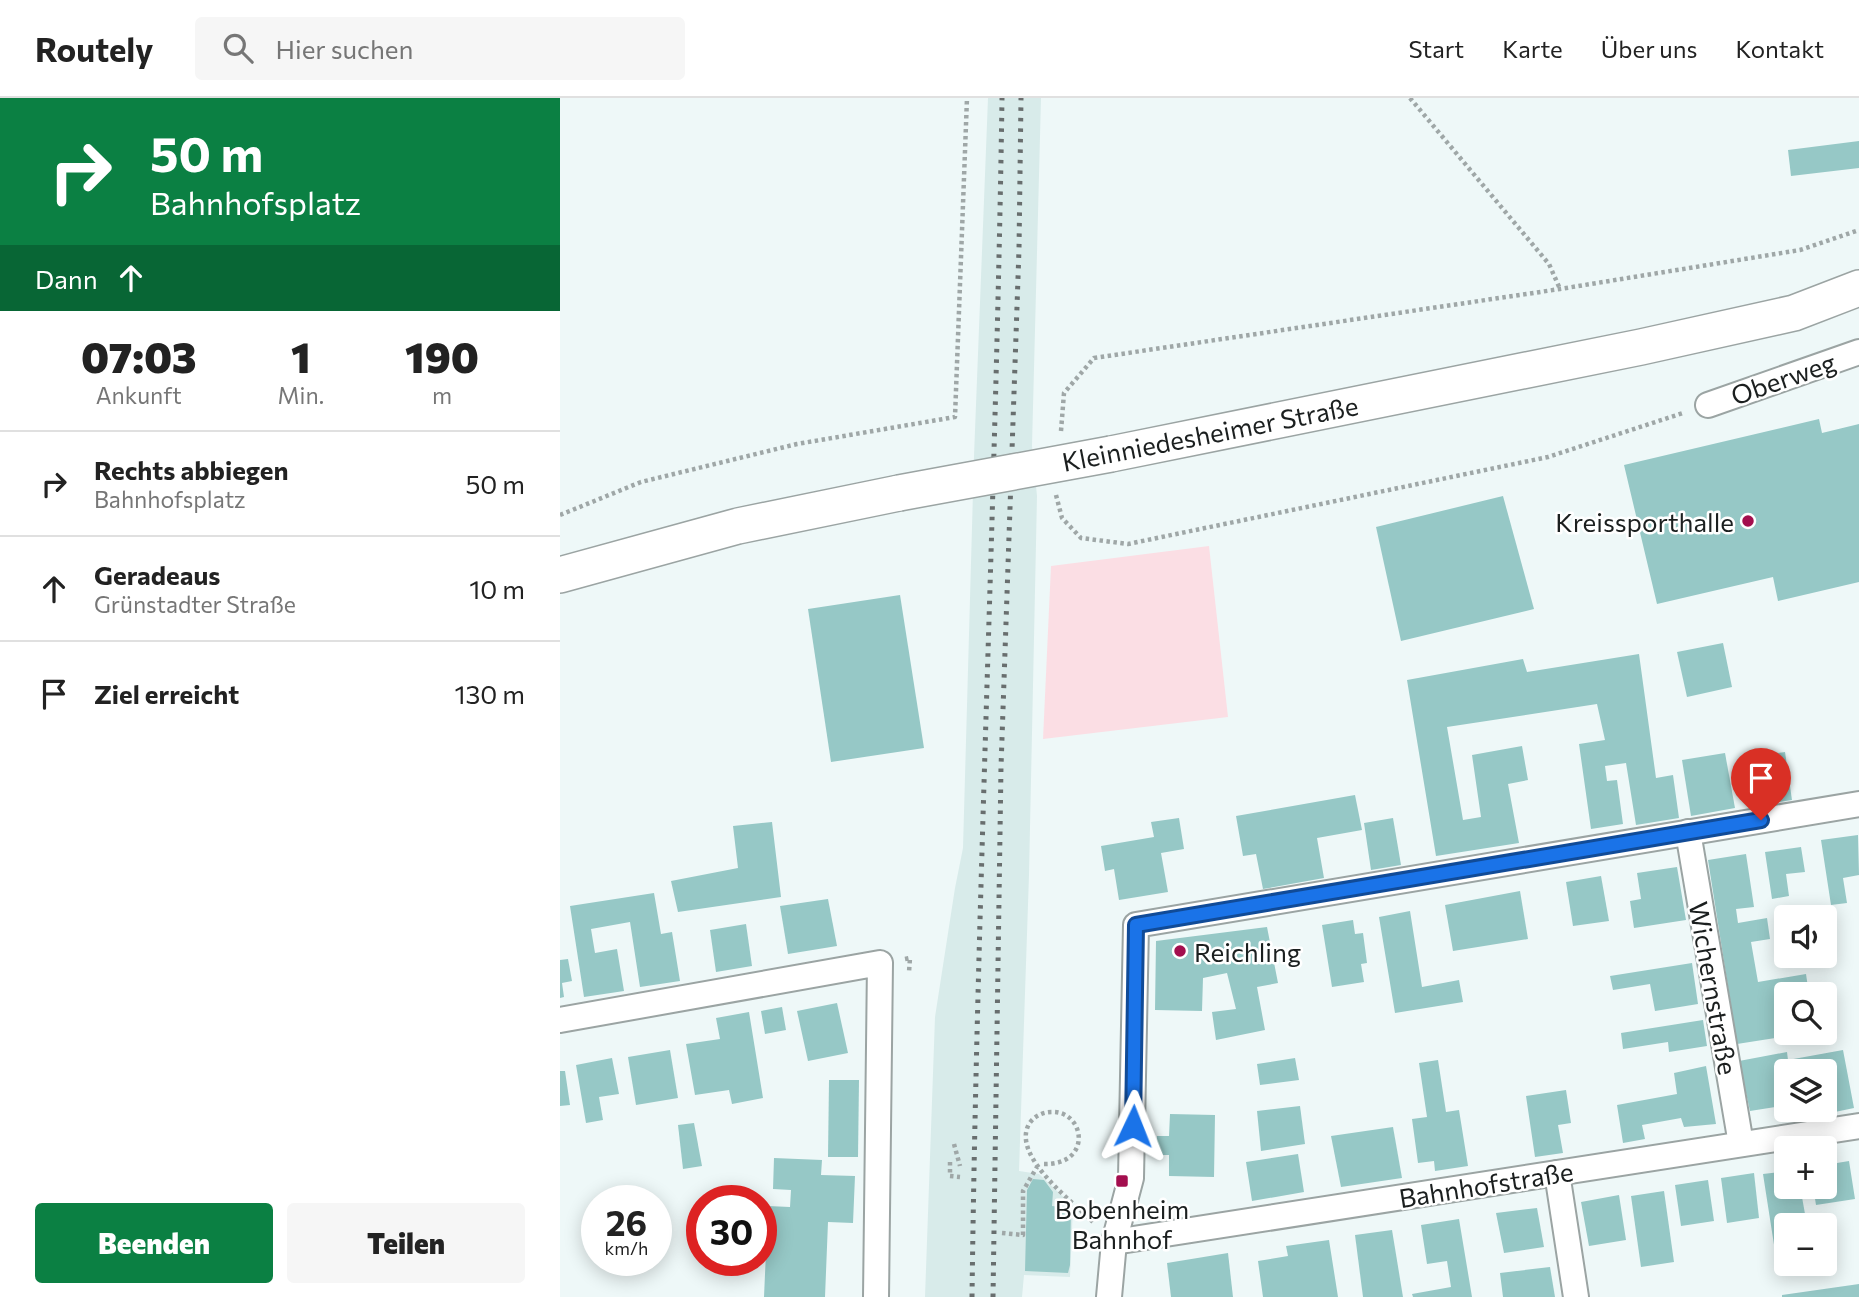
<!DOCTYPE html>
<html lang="de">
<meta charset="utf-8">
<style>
body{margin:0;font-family:Commissioner,sans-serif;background:#f6f6f6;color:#222;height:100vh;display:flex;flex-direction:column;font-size:26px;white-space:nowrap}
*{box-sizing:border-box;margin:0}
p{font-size:23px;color:#767676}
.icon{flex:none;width:38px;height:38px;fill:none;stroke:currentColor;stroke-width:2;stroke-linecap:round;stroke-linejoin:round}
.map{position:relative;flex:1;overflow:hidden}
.panel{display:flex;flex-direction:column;background:#fff;width:560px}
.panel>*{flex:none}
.top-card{background:#0b8043;color:#fff;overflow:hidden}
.tools{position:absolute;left:1214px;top:807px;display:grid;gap:14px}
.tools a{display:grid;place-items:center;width:63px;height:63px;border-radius:7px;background:#fff;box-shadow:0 4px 18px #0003;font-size:35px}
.speed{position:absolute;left:21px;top:1087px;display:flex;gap:14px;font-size:35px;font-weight:700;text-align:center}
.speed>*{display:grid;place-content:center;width:91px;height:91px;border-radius:50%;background:#fff;box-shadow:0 4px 18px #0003;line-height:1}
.speed small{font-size:18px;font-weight:400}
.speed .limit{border:10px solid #d22;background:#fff;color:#111}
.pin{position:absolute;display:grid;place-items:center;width:60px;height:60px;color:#fff;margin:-72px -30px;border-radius:50% 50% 50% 0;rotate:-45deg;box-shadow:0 0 7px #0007}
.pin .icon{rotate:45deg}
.me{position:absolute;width:77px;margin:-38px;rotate:2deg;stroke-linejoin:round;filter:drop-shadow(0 0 5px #0008)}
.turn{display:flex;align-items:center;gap:24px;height:147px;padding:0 35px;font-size:32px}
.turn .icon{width:91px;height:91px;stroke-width:2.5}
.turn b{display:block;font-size:49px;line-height:60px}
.then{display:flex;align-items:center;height:66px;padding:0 35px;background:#0003;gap:14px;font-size:26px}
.eta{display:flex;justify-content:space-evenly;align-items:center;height:119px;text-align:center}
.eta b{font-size:42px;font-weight:800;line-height:49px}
.button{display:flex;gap:14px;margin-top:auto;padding:14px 35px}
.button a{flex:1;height:80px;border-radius:7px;background:#0b8043;color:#fff;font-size:28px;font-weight:800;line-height:80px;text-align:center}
.button a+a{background:#f6f6f6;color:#222}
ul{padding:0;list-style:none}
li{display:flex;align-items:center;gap:21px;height:105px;padding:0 35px;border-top:2px solid #e0e0e0}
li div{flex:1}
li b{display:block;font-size:26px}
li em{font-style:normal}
header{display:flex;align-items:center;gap:42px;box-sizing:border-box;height:98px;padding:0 35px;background:#fff;border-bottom:2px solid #e0e0e0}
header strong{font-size:33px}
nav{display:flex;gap:38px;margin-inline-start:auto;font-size:24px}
.search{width:490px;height:63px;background:#f6f6f6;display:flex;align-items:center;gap:18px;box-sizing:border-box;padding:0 24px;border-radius:7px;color:#767676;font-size:26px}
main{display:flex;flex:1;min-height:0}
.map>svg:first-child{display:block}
.built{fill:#d8ebea}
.green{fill:#fbdee4}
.building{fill:#96c8c6}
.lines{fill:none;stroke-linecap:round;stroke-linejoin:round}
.street-casing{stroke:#9ba4a3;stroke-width:28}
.secondary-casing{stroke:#9ba4a3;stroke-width:38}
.path{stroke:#9fa7a7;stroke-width:4.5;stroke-dasharray:3.5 3.5;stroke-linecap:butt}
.street{stroke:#fff;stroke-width:24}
.secondary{stroke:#fff;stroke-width:35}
.rail{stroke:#686e6e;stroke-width:5;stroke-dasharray:3.5 7;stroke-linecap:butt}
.secondary-bridge-casing{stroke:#9ba4a3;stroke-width:38;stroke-linecap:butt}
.secondary-bridge{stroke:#fff;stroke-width:35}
.route-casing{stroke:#114b97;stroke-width:18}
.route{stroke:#1a73e8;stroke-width:12}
.poi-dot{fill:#a30e4e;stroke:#fff;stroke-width:2.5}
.labels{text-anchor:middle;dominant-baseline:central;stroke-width:5;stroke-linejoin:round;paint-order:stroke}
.street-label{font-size:26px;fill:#1b1f1f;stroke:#fff}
.poi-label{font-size:26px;fill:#1b1f1f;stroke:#fff;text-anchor:end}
</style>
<header>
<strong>Routely</strong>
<div class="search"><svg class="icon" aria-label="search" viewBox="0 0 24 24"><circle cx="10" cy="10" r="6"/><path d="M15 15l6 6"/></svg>Hier suchen</div>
<nav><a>Start</a><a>Karte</a><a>Über uns</a><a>Kontakt</a></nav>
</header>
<main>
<section class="panel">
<div class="top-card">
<div class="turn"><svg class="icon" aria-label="right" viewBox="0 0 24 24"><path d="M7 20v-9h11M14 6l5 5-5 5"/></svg><div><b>50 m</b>Bahnhofsplatz</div></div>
<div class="then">Dann<svg class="icon" aria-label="ahead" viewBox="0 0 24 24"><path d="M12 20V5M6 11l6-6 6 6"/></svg></div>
</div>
<div class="eta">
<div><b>07:03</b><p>Ankunft</p></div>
<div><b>1</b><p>Min.</p></div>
<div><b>190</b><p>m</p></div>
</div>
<ul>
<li><svg class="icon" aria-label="right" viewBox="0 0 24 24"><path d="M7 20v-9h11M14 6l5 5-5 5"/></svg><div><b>Rechts abbiegen</b><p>Bahnhofsplatz</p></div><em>50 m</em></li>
<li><svg class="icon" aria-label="ahead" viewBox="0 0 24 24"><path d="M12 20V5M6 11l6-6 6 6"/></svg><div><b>Geradeaus</b><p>Grünstadter Straße</p></div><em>10 m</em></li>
<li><svg class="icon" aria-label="arrive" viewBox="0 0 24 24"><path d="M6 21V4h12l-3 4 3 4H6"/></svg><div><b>Ziel erreicht</b></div><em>130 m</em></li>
</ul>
<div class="button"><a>Beenden</a><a>Teilen</a></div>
</section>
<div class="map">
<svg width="1299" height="1199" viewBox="0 0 1299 1199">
<rect width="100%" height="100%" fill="#eef8f8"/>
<path class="built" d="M 428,0 L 481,0 L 472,348 L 477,398 L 469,777 L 459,1073 L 479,1076 L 513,1108 L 510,1179 L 464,1177 L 462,1199 L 365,1199 L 375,919 L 395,790 L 403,750 L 414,358 Z"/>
<path class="green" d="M 649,448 L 668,619 L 483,641 L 491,468 Z"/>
<g class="building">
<path d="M 1299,43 L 1299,70 L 1231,78 L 1228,52 Z"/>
<path d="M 1259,321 L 1262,335 L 1299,326 L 1299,484 L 1218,503 L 1213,479 L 1097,506 L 1064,367 Z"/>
<path d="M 943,398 L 974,511 L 841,543 L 816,429 Z"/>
<path d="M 340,497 L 364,650 L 271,664 L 248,511 Z"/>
<path d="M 1163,545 L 1172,589 L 1127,599 L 1117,554 Z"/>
<path d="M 1079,556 L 1096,680 L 1113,677 L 1119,720 L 1076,727 L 1066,665 L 1045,668 L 1047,683 L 1057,682 L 1063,726 L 1031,731 L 1019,646 L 1045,642 L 1037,606 L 887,629 L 903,722 L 921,719 L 912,657 L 962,648 L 968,682 L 948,686 L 959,745 L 876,758 L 847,582 L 963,561 L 967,574 Z"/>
<path d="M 1225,654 L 1232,702 L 1194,708 L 1187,659 Z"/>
<path d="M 1165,655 L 1175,710 L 1131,718 L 1122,662 Z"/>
<path d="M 795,697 L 802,732 L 757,740 L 764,780 L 703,791 L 696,756 L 683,758 L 676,718 Z"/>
<path d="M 619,720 L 624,751 L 601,755 L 608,794 L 559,802 L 554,771 L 545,773 L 541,748 L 594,739 L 591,724 Z"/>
<path d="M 833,720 L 841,767 L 811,772 L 804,725 Z"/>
<path d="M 212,724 L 221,799 L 118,814 L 111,783 L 178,770 L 173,728 Z"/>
<path d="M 1298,737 L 1299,777 L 1283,780 L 1287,805 L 1271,807 L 1261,742 Z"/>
<path d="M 1241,749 L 1245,774 L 1226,776 L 1229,798 L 1212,801 L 1205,754 Z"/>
<path d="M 1186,756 L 1194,809 L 1176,811 L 1178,825 L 1207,820 L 1210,841 L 1191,844 L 1198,884 L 1246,876 L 1249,896 L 1227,896 L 1227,908 L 1217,909 L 1222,939 L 1177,946 L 1148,762 Z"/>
<path d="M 1117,769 L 1126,822 L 1074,830 L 1070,803 L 1081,801 L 1077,775 Z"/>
<path d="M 1041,778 L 1049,823 L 1013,828 L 1006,784 Z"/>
<path d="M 960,793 L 968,841 L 893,853 L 885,807 Z"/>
<path d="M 94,795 L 101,836 L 112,834 L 120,883 L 80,889 L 70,824 L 31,831 L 35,855 L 57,851 L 64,893 L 24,899 L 10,808 Z"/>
<path d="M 268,801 L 277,848 L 228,856 L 220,808 Z"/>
<path d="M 850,813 L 862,889 L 899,882 L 903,904 L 835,915 L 819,819 Z"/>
<path d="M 793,822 L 795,836 L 803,835 L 807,865 L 801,866 L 804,884 L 772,889 L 762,827 Z"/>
<path d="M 186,826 L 192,868 L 156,874 L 150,832 Z"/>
<path d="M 707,829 L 718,885 L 697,889 L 705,932 L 656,942 L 652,914 L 676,911 L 667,875 L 643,880 L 642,913 L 595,912 L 596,843 Z"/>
<path d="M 8,861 L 12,883 L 2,885 L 4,899 L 0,900 L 0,862 Z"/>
<path d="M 1132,865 L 1138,906 L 1095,913 L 1090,886 L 1053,892 L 1050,878 Z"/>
<path d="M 277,905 L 288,955 L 248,963 L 237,913 Z"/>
<path d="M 222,909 L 226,932 L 205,936 L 201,913 Z"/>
<path d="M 189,914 L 203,1000 L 172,1006 L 169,992 L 135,997 L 126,946 L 160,941 L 156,920 Z"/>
<path d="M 1143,922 L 1147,948 L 1109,954 L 1108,944 L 1063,951 L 1061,935 Z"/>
<path d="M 110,952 L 118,1000 L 76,1007 L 68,959 Z"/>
<path d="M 1283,952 L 1294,1010 L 1251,1019 L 1250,1012 L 1265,1012 L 1265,973 L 1227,973 L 1227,1007 L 1190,1013 L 1179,963 L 1227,954 L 1228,962 Z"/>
<path d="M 52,960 L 59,996 L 39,999 L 43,1022 L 26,1025 L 16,967 Z"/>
<path d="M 735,960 L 739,982 L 700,987 L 697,966 Z"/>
<path d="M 878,962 L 886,1014 L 899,1012 L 908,1068 L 875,1073 L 874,1063 L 858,1065 L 852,1021 L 867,1019 L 859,965 Z"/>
<path d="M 1146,968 L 1156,1026 L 1124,1029 L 1121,1020 L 1082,1027 L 1085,1041 L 1063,1045 L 1057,1007 L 1117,996 L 1114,975 Z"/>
<path d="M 0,973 L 5,973 L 10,1007 L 0,1008 Z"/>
<path d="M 269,982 L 299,982 L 298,1059 L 268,1059 Z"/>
<path d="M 1006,992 L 1011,1025 L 998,1027 L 1003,1055 L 975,1059 L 966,998 Z"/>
<path d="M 740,1008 L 745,1046 L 701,1053 L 697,1013 Z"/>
<path d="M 610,1016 L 655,1017 L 654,1079 L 609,1078 L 609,1057 L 597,1057 L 597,1038 L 609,1038 Z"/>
<path d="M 134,1025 L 142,1068 L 123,1071 L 118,1027 Z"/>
<path d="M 833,1029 L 842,1080 L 781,1089 L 771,1038 Z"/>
<path d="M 738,1056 L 744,1094 L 692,1103 L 686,1064 Z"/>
<path d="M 214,1060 L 262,1062 L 261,1077 L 295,1078 L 293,1125 L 268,1124 L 265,1199 L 204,1199 L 208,1108 L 230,1109 L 231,1092 L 213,1091 Z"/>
<path d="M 1289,1063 L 1295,1101 L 1256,1107 L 1253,1088 L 1265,1088 L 1265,1067 Z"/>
<path d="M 1227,1073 L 1227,1088 L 1240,1088 L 1247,1127 L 1227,1127 L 1227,1164 L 1217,1166 L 1203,1076 Z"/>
<path d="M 1194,1075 L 1199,1120 L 1167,1125 L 1161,1080 Z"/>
<path d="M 473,1081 L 484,1082 L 493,1094 L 492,1108 L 511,1110 L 510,1167 L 508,1175 L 465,1173 L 467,1092 Z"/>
<path d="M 1148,1082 L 1154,1123 L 1121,1128 L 1115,1087 Z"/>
<path d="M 1104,1093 L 1114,1164 L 1081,1169 L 1071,1098 Z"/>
<path d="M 1059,1097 L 1066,1142 L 1029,1148 L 1021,1104 Z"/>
<path d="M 977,1110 L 984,1149 L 944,1155 L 936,1115 Z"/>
<path d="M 899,1121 L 912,1199 L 853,1199 L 852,1196 L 891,1189 L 887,1163 L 867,1166 L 861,1127 Z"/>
<path d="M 832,1132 L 843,1199 L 803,1199 L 795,1137 Z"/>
<path d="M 769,1142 L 778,1199 L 703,1199 L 698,1163 L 728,1158 L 726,1148 Z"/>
<path d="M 668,1155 L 673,1199 L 611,1199 L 607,1165 Z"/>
<path d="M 990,1169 L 995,1199 L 943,1199 L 940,1175 Z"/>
<path d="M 1299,1186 L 1299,1199 L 1222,1199 L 1222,1197 Z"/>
</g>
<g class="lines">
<g class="street-casing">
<g id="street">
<path d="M 1148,307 L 1299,254"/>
<path d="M 1128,734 L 1181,1046"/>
<path d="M 0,922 L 320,865 L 316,1199"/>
<path d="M 997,1075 L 1016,1199"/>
<path d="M 554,1144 L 1299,1028"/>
<path d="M 549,1199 L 554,1144 L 571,1080 L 576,827 L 1299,706"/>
</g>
</g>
<g class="secondary-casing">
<g id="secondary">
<path d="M 551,356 L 1081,249 L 1234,215 L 1299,190"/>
<path d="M 0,477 L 178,428 L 339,395"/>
</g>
</g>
<g class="path">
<path d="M 850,0 L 989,166 L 1000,191"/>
<path d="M 501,333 L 504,295 L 534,260 L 1000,191 L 1240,152 L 1299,132"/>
<path d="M 496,397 L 502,420 L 521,440 L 568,446 L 988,359 L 1123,315"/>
<path d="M 0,417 L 81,384 L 237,346 L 395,319 L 407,0"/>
<path d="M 345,861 L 350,860 L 349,874"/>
<path d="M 394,1046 L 400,1068"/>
<path d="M 390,1064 L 390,1078 L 400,1079"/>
<path d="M 484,1066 C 533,1067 525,1013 492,1014 C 483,1014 474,1018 469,1026 C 451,1058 513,1104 533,1124"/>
<path d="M 442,1135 L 463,1137 L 463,1093 L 477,1069"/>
</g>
<use href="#street" class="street"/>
<use href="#secondary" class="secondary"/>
<g class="rail">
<path d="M 412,1199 C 417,799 436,400 442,0"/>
<path d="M 433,1199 L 441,669 L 459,151 L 461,0"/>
</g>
<g class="secondary-bridge-casing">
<path id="secondary-bridge" d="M 339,395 L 551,356"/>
</g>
<use href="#secondary-bridge" class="secondary-bridge"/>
</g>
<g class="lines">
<g class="route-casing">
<path id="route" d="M 573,1028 L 576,827 L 1201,722"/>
</g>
<use href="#route" class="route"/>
</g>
<g class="poi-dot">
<circle cx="1188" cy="423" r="7"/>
<circle cx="620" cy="853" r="7"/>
<rect x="555" y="1076" width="14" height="14" rx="3.5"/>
</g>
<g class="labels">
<g class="street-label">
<text transform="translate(1223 280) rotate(-19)">Oberweg</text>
<text transform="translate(650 335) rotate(-11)">Kleinniedesheimer Straße</text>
<text transform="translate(1154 890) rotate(80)">Wichernstraße</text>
<text transform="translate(926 1086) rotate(-9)">Bahnhofstraße</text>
</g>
<g class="poi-label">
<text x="1174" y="423">Kreissporthalle</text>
<text x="634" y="853" text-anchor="start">Reichling</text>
<text x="562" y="1110" text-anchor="middle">Bobenheim<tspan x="562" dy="30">Bahnhof</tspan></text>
</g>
</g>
</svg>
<div class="tools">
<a><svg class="icon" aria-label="sound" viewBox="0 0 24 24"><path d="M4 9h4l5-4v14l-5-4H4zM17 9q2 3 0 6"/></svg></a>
<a><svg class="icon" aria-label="search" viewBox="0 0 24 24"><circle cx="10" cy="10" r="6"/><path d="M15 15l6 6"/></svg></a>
<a><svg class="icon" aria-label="layers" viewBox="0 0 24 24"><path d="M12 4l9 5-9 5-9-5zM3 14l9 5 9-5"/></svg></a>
<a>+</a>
<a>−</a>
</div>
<div class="speed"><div>26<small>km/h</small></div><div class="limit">30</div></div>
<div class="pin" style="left:1201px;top:722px;background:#d93025"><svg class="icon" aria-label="arrive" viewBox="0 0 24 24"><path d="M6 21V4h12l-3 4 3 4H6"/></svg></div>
<svg class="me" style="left:573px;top:1028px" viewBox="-20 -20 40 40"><path d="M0-17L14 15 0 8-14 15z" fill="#1a73e8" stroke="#fff" stroke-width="4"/></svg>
</div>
</main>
